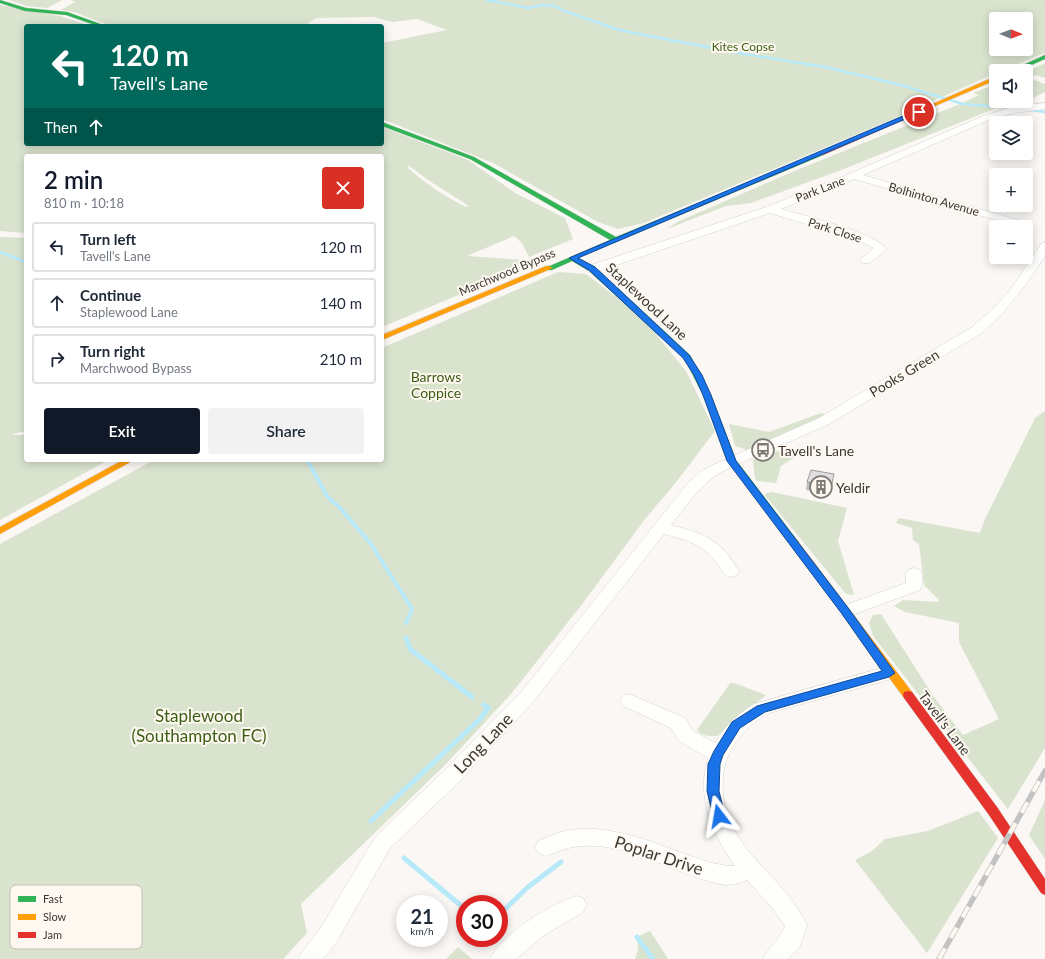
<!DOCTYPE html>
<meta charset="utf-8">
<style>
body{margin:0;font-family:Lato,sans-serif;background:#f2f2f3;color:#1f2937;height:100vh;display:flex;flex-direction:column;font-size:15px;white-space:nowrap}
*{box-sizing:border-box;margin:0}
p{font-size:13px;color:#747a83}
.icon{flex:none;width:22px;height:22px;fill:none;stroke:currentColor;stroke-width:2;stroke-linecap:round;stroke-linejoin:round}
.map{position:relative;flex:1;overflow:hidden}
.sheet{position:absolute;left:24px;top:154px;width:360px;height:308px;display:flex;flex-direction:column;background:#fff;border-radius:4px;box-shadow:0 2px 10px #0003}
.sheet>*{flex:none}
.banner{position:absolute;left:24px;top:24px;width:360px;height:122px;border-radius:4px;box-shadow:0 2px 10px #0003;background:#00695c;color:#fff;overflow:hidden}
.needle{width:26px;rotate:91deg}
.fabs{position:absolute;left:989px;top:12px;display:grid;gap:8px}
.fabs a{display:grid;place-items:center;width:44px;height:44px;border-radius:4px;background:#fff;box-shadow:0 2px 10px #0003;font-size:20px}
.speed{position:absolute;left:396px;top:895px;display:flex;gap:8px;font-size:20px;font-weight:700;text-align:center}
.speed>*{display:grid;place-content:center;width:52px;height:52px;border-radius:50%;background:#fff;box-shadow:0 2px 10px #0003;line-height:1}
.speed small{font-size:10px;font-weight:400}
.speed .limit{border:6px solid #d22;background:#fff;color:#111}
.pin{position:absolute;display:grid;place-items:center;width:34px;height:34px;color:#fff;margin:-17px;border:2px solid #fff;border-radius:50%;box-shadow:0 1px 4px #0007}
.me{position:absolute;width:44px;margin:-22px;rotate:346deg;stroke-linejoin:round;filter:drop-shadow(0 0 3px #0008)}
.turn{display:flex;align-items:center;gap:14px;height:84px;padding:0 20px;font-size:18px}
.turn .icon{width:52px;height:52px;stroke-width:2.5}
.turn b{display:block;font-size:28px;line-height:34px}
.then{display:flex;align-items:center;height:38px;padding:0 20px;background:#0003;gap:8px;font-size:15px}
.round{display:grid;place-items:center;flex:none;width:42px;height:42px;border-radius:4px;background:#f2f2f3}
.head{display:flex;align-items:center;justify-content:space-between;height:68px;padding:0 20px}
h1{font-size:24px;font-weight:600;line-height:30px;color:#111827}
.primary-button{display:flex;gap:8px;margin-top:auto;padding:8px 20px}
.primary-button a{flex:1;height:46px;border-radius:4px;background:#111827;color:#fff;font-size:16px;font-weight:600;line-height:46px;text-align:center}
.primary-button a+a{background:#f2f2f3;color:#1f2937}
ul{padding:0;list-style:none}
li{display:flex;align-items:center;gap:12px;height:50px;margin:0 8px 6px;padding:0 12px;border:2px solid #e0e1e3;border-radius:4px}
li div{flex:1}
li b{display:block;font-size:15px}
li em{font-style:normal}
.map>svg:first-child{display:block}
.green{fill:#d9e3ce;fill-rule:evenodd}
.lines{fill:none;stroke-linecap:round;stroke-linejoin:round}
.stream-far3{stroke:#b8e9f9;stroke-width:2.5}
.stream-far2{stroke:#b8e9f9;stroke-width:3}
.stream-far1{stroke:#b8e9f9;stroke-width:4}
.stream{stroke:#b8e9f9;stroke-width:5}
.street-casing{stroke:#d6d4d1;stroke-width:1}
.fast-casing{stroke:#d6d4d1;stroke-width:1}
.slow-casing{stroke:#d6d4d1;stroke-width:1}
.jam-casing{stroke:#d6d4d1;stroke-width:1}
.street{fill:#fefefd;fill-rule:evenodd}
.fast{fill:#30b455;fill-rule:evenodd}
.slow{fill:#ff9f0a;fill-rule:evenodd}
.jam{fill:#e5322d;fill-rule:evenodd}
.rail-casing{stroke:#c4c3c3;stroke-width:5.5}
.rail{stroke:#fef8f0;stroke-width:4;stroke-dasharray:12;stroke-linecap:butt}
.wall{fill:#c1bfc0}
.building{fill:#e0dedf;stroke:#9d9b9c}
.route{fill:#1a73e8;stroke:#114b97}
.labels{text-anchor:middle;dominant-baseline:central;stroke-width:4;stroke-linejoin:round;paint-order:stroke}
.far-park-label{font-size:12px;fill:#3b5e15;stroke:#fef8f0}
.far-street-label{font-size:12px;fill:#3a3835;stroke:#fef8f0}
.street-label{font-size:14px;fill:#3a3835;stroke:#fef8f0}
.park-label{font-size:14px;fill:#3b5e15;stroke:#fef8f0}
.poi-label{font-size:14px;fill:#3a3835;stroke:#fef8f0;text-anchor:start}
.near-park-label{font-size:17px;fill:#3b5e15;stroke:#fef8f0}
.near-street-label{font-size:17px;fill:#3a3835;stroke:#fef8f0}
.key{fill:#fef8f0;stroke:#c3beb8;stroke-width:1}
.key-label{font-size:11px;fill:#3a3835}
</style>
<div class="map">
<svg width="1045" height="959" viewBox="0 0 1045 959">
<rect width="100%" height="100%" fill="#faf7f4"/>
<g class="green">
<path d="M 9,0 L 62,0 L 47,8 L 27,6 Z"/>
<path d="M 71,0 L 1045,0 L 1045,53 L 1001,71 L 996,71 L 996,73 L 893,119 L 711,195 L 644,223 L 618,229 L 598,222 L 493,163 L 382,119 L 382,43 L 447,30 L 417,19 L 392,22 L 374,17 L 316,18 L 304,26 L 111,26 L 74,12 L 61,10 L 75,2 ZM 996,19 L 1026,19 L 1026,49 L 996,49 Z"/>
<path d="M 0,5 L 60,16 L 90,26 L 26,26 L 26,144 L 382,144 L 382,127 L 468,160 L 517,194 L 565,218 L 573,239 L 529,257 L 522,243 L 514,236 L 467,256 L 524,260 L 532,264 L 382,327 L 382,156 L 26,156 L 26,233 L 0,231 ZM 408,165 L 428,180 L 469,206 L 466,207 C 445,197 425,183 408,168 Z"/>
<path d="M 1045,63 L 1045,78 L 1036,75 L 1029,78 L 1045,84 L 1045,92 L 1026,101 L 1026,72 Z"/>
<path d="M 996,84 L 996,101 L 1025,101 L 1014,106 L 999,107 L 841,170 L 751,203 L 726,206 L 667,229 L 677,222 L 792,172 L 960,104 L 979,95 L 973,93 Z"/>
<path d="M 0,237 L 26,238 L 26,432 L 19,432 L 12,435 L 26,435 L 26,460 L 108,460 L 0,520 Z"/>
<path d="M 558,272 L 586,274 L 642,317 L 686,371 L 715,431 L 677,481 L 645,519 L 583,603 L 511,694 L 446,764 L 301,904 L 307,933 L 283,959 L 0,959 L 0,544 L 154,460 L 382,460 L 382,348 Z"/>
<path d="M 1045,411 L 1045,748 L 1008,809 L 873,636 L 869,623 L 873,615 L 881,614 L 934,697 L 963,735 L 999,719 L 959,642 L 959,623 L 905,612 L 894,606 L 903,600 L 938,602 L 939,600 L 924,585 L 919,544 L 913,540 L 912,528 L 896,523 L 899,518 L 980,533 L 985,519 L 1035,418 Z"/>
<path d="M 821,413 L 826,415 L 747,450 L 735,446 L 729,424 L 769,432 Z"/>
<path d="M 777,451 L 797,456 L 781,466 L 776,483 L 757,481 L 755,478 L 753,460 Z"/>
<path d="M 772,492 L 847,508 L 838,541 L 854,595 L 846,594 L 764,494 Z"/>
<path d="M 731,682 L 766,695 L 717,736 C 709,736 702,737 697,730 Z"/>
<path d="M 1045,800 L 1045,859 L 1029,835 Z"/>
<path d="M 978,811 L 998,838 L 927,953 L 855,860 L 872,851 L 885,839 L 928,831 Z"/>
<path d="M 650,931 L 668,959 L 635,959 L 638,949 L 637,937 Z"/>
<path d="M 458,947 L 472,959 L 446,959 Z"/>
</g>
<g class="lines">
<g class="stream-far3">
<path d="M 487,0 L 528,8 L 544,5 L 555,6 L 564,11 L 619,30 L 732,52 L 825,67 L 901,85 L 963,104 L 1014,108"/>
<path d="M 1029,110 L 1045,112"/>
</g>
<path class="stream-far2" d="M 0,252 L 26,262"/>
<path class="stream-far1" d="M 307,460 L 327,496 L 340,508 L 371,544 L 412,609 L 406,623"/>
<g class="stream">
<path d="M 406,638 L 410,649 L 472,697"/>
<path d="M 371,821 L 480,719 L 488,708 L 484,705"/>
<path d="M 404,858 L 465,909"/>
<path d="M 499,915 L 528,887 L 561,862"/>
<path d="M 637,937 L 653,959"/>
</g>
<g class="street-casing">
<g id="street">
<path d="M 1045,103 L 1045,109 L 1013,113 L 989,120 L 863,175 L 1018,220 L 1020,222 L 1018,224 L 1010,224 L 854,179 L 781,209 C 802,215 876,233 887,249 L 870,263 L 862,263 L 860,260 L 874,248 L 855,239 L 770,213 L 596,272 L 588,272 L 586,269 L 588,266 L 766,207 L 842,177 L 983,116 L 1012,107 Z"/>
<path d="M 1045,242 L 1045,256 L 1027,283 L 1002,314 L 982,333 L 829,424 L 723,471 C 700,484 687,505 671,525 C 705,534 720,539 739,571 L 737,575 L 731,577 L 725,575 C 708,547 695,542 664,534 L 534,701 L 461,780 L 390,848 L 336,943 L 323,959 L 299,959 L 302,952 L 320,929 L 376,836 L 447,768 L 522,691 L 688,483 L 700,472 L 713,465 L 819,418 L 972,327 L 993,309 L 1011,289 L 1041,244 Z"/>
<path d="M 914,568 L 920,570 C 923,576 923,584 920,590 L 852,615 L 846,617 L 840,615 L 838,611 L 840,607 L 906,583 L 906,574 L 908,570 Z"/>
<path d="M 889,666 L 895,668 L 898,673 L 895,678 L 766,714 C 743,730 726,747 723,777 C 717,846 782,871 807,925 L 800,946 L 788,959 L 763,959 C 769,946 781,939 785,926 L 773,909 L 747,880 C 738,884 729,886 720,884 C 673,874 630,842 580,846 C 567,847 557,852 545,856 L 538,853 L 535,847 L 538,841 C 546,838 555,833 564,831 C 604,823 645,839 682,853 C 700,859 716,866 735,866 C 712,834 696,797 708,758 L 679,741 L 671,728 L 623,706 L 620,701 L 623,696 L 629,694 L 685,718 L 693,731 L 715,743 C 725,726 737,715 754,704 Z"/>
<path d="M 576,896 L 583,898 L 587,905 L 583,912 L 543,936 L 516,959 L 490,959 C 502,933 550,905 576,896 Z"/>
</g>
</g>
<g class="fast-casing">
<g id="fast">
<path d="M 0,0 L 26,8 L 67,12 L 106,26 L 98,26 L 66,15 L 25,11 L 0,3 Z"/>
<path d="M 1045,55 L 1045,59 L 1018,71 L 1010,71 Z"/>
<path d="M 382,122 L 474,157 L 616,237 L 819,153 L 823,153 L 823,155 L 578,258 L 595,267 L 690,355 L 711,395 L 736,460 L 797,540 L 799,542 L 797,544 L 791,544 L 728,461 L 703,395 L 684,358 L 589,271 L 572,261 L 552,270 L 549,270 L 545,268 L 610,240 L 470,159 L 382,126 Z"/>
</g>
</g>
<g class="slow-casing">
<g id="slow">
<path d="M 996,76 L 996,80 L 935,106 L 930,105 Z"/>
<path d="M 546,266 L 549,266 L 553,268 L 382,340 L 382,335 Z"/>
<path d="M 123,460 L 134,460 L 0,534 L 0,527 Z"/>
<path d="M 794,539 L 797,540 L 912,692 L 913,695 L 912,698 L 908,699 L 904,698 L 791,544 L 789,542 Z"/>
</g>
</g>
<g class="jam-casing">
<g id="jam">
<path d="M 933,103 L 935,104 L 935,106 L 823,155 L 818,154 Z"/>
<path d="M 908,691 L 912,692 L 997,807 L 1045,879 L 1045,895 L 1041,893 L 989,815 L 904,698 L 903,695 L 904,692 Z"/>
</g>
</g>
<use href="#street" class="street"/>
<use href="#fast" class="fast"/>
<use href="#slow" class="slow"/>
<use href="#jam" class="jam"/>
<g class="rail-casing">
<path id="rail" d="M 939,959 L 1045,771"/>
</g>
<use href="#rail" class="rail"/>
</g>
<path class="wall" d="M 807,482 L 833,482 L 829,495 L 806,490 Z"/>
<path class="building" d="M 811,470 L 834,474 L 831,487 L 807,482 Z"/>
<path class="route" d="M 917,110 L 922,112 L 578,258 L 595,267 L 689,355 L 702,375 L 711,395 L 736,461 L 849,609 L 895,673 L 889,677 L 765,712 L 740,728 L 723,755 L 720,764 L 719,791 L 725,816 L 723,819 L 719,821 L 714,819 L 713,816 L 707,791 L 708,764 L 714,751 L 732,722 L 757,706 L 882,671 L 842,614 L 727,461 L 703,395 L 694,375 L 683,358 L 590,271 L 569,258 Z"/>
<defs>
<g id="bus-ring" transform="scale(1.15)"><circle r="9.5" fill="#fef8f0" stroke="#7d7b78" stroke-width="1.5"/><path d="M-5-6H5V4H4V6H2V4H-2V6H-4V4H-5ZM-3.5-4V0h7V-4ZM-3.5 1.2v1.5H-2V1.2ZM2 1.2v1.5H3.5V1.2Z" fill="#7d7b78"/></g>
<g id="building-ring" transform="scale(1.15)"><circle r="9.5" fill="#fef8f0" stroke="#7d7b78" stroke-width="1.5"/><path d="M-4-6H4V6H1V3H-1V6H-4ZM-2.5-4.3h1.7v1.8h-1.7ZM.8-4.3h1.7v1.8H.8ZM-2.5-1h1.7V.8h-1.7ZM.8-1h1.7V.8H.8Z" fill="#7d7b78"/></g>
</defs>
<g fill-rule="evenodd">
<use href="#bus-ring" x="763" y="450"/>
<use href="#building-ring" x="821" y="487"/>
</g>
<g class="labels">
<g class="far-park-label">
<text x="743" y="46">Kites Copse</text>
</g>
<g class="far-street-label">
<text transform="translate(820 189) rotate(-21)">Park Lane</text>
<text transform="translate(934 199) rotate(16)">Bolhinton Avenue</text>
<text transform="translate(835 230) rotate(18)">Park Close</text>
<text transform="translate(507 272) rotate(-23)">Marchwood Bypass</text>
</g>
<g class="street-label">
<text transform="translate(647 301) rotate(43)">Staplewood Lane</text>
<text transform="translate(904 373) rotate(-31)">Pooks Green</text>
<text transform="translate(945 723) rotate(53)">Tavell's Lane</text>
</g>
<g class="park-label">
<text x="436" y="376">Barrows<tspan x="436" dy="16">Coppice</tspan></text>
</g>
<g class="poi-label">
<text x="778" y="450">Tavell's Lane</text>
<text x="836" y="487">Yeldir</text>
</g>
<g class="near-park-label">
<text x="199" y="715">Staplewood<tspan x="199" dy="20">(Southampton FC)</tspan></text>
</g>
<g class="near-street-label">
<text transform="translate(483 743) rotate(-46)">Long Lane</text>
<text transform="translate(659 855) rotate(18)">Poplar Drive</text>
</g>
</g>
<rect x="10" y="885" width="132" height="64" rx="6" class="key"/>
<rect x="18" y="896" width="18" height="6" fill="#30b455"/>
<rect x="18" y="914" width="18" height="6" fill="#ff9f0a"/>
<rect x="18" y="932" width="18" height="6" fill="#e5322d"/>
<g class="key-label">
<text x="43" y="903">Fast</text>
<text x="43" y="921">Slow</text>
<text x="43" y="939">Jam</text>
</g>
</svg>
<div class="fabs">
<a><svg class="needle" viewBox="-14 -14 28 28"><path d="M0-13l5 13h-10z" fill="#e53935"/><path d="M0 13l5-13h-10z" fill="#747a83"/></svg></a>
<a><svg class="icon" aria-label="sound" viewBox="0 0 24 24"><path d="M4 9h4l5-4v14l-5-4H4zM17 9q2 3 0 6"/></svg></a>
<a><svg class="icon" aria-label="layers" viewBox="0 0 24 24"><path d="M12 4l9 5-9 5-9-5zM3 14l9 5 9-5"/></svg></a>
<a>+</a>
<a>−</a>
</div>
<div class="speed"><div>21<small>km/h</small></div><div class="limit">30</div></div>
<div class="pin" style="left:919px;top:112px;background:#d93025"><svg class="icon" aria-label="arrive" viewBox="0 0 24 24"><path d="M6 21V4h12l-3 4 3 4H6"/></svg></div>
<svg class="me" style="left:719px;top:816px" viewBox="-20 -20 40 40"><path d="M0-17L14 15 0 8-14 15z" fill="#1a73e8" stroke="#fff" stroke-width="4"/></svg>
<div class="banner">
<div class="turn"><svg class="icon" aria-label="left" viewBox="0 0 24 24"><path d="M17 20v-9H6M10 6l-5 5 5 5"/></svg><div><b>120 m</b>Tavell's Lane</div></div>
<div class="then">Then<svg class="icon" aria-label="ahead" viewBox="0 0 24 24"><path d="M12 20V5M6 11l6-6 6 6"/></svg></div>
</div>
<section class="sheet">
<div class="head"><div><h1>2 min</h1><p>810 m · 10:18</p></div><a class="round" style="background:#d93025;color:#fff"><svg class="icon" aria-label="close" viewBox="0 0 24 24"><path d="M6 6l12 12M18 6L6 18"/></svg></a></div>
<ul>
<li><svg class="icon" aria-label="left" viewBox="0 0 24 24"><path d="M17 20v-9H6M10 6l-5 5 5 5"/></svg><div><b>Turn left</b><p>Tavell's Lane</p></div><em>120 m</em></li>
<li><svg class="icon" aria-label="ahead" viewBox="0 0 24 24"><path d="M12 20V5M6 11l6-6 6 6"/></svg><div><b>Continue</b><p>Staplewood Lane</p></div><em>140 m</em></li>
<li><svg class="icon" aria-label="right" viewBox="0 0 24 24"><path d="M7 20v-9h11M14 6l5 5-5 5"/></svg><div><b>Turn right</b><p>Marchwood Bypass</p></div><em>210 m</em></li>
</ul>
<div class="primary-button"><a>Exit</a><a>Share</a></div>
</section>
</div>
